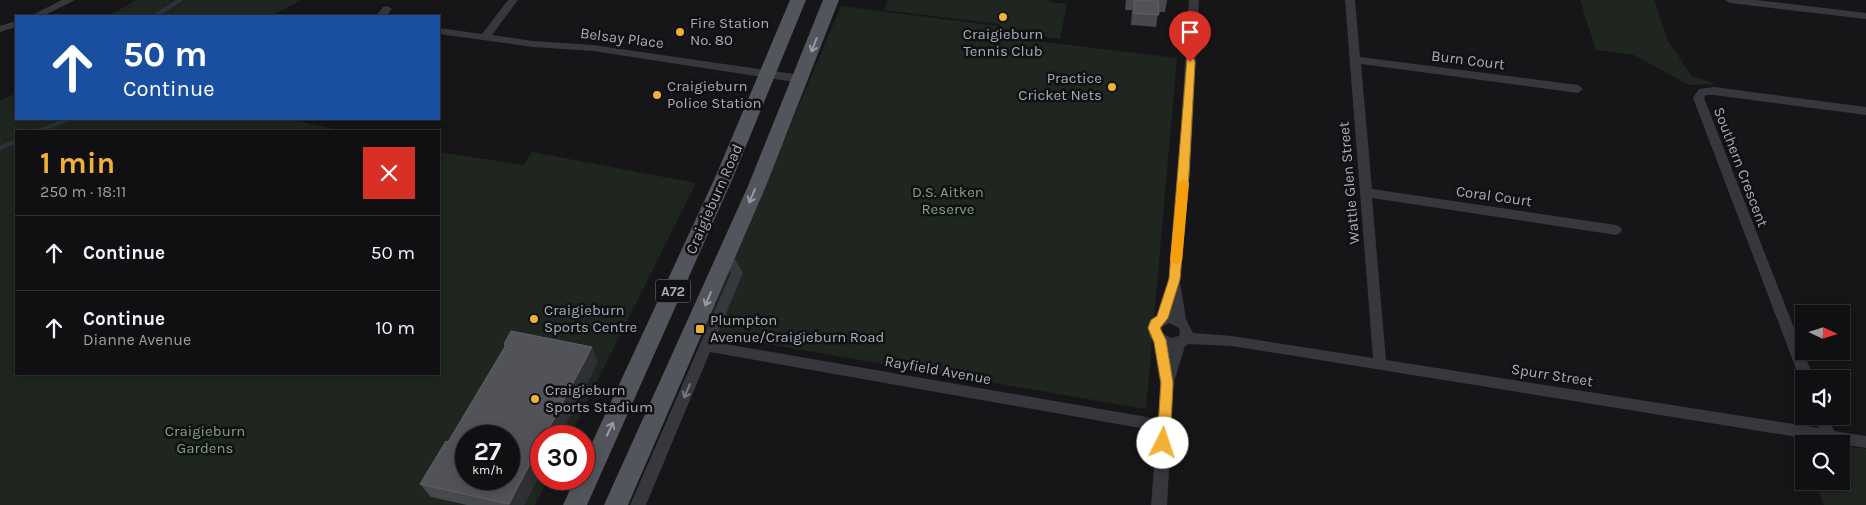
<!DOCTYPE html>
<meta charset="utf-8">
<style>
body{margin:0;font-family:Karla,sans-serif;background:#1e1e20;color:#f1f3f6;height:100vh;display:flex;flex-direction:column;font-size:19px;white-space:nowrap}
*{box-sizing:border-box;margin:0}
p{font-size:16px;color:#9c9d9f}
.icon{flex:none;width:28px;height:28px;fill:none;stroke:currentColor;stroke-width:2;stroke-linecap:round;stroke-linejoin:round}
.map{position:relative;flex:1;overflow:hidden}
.drawer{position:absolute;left:15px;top:130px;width:425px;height:245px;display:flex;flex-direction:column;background:#101012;border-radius:0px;box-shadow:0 2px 12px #0003,0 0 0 1px #303032}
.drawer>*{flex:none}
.top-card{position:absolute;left:15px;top:15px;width:425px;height:105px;border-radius:0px;box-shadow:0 2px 12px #0003,0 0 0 1px #303032;background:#1a4fa0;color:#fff;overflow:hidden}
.needle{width:32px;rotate:94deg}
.tools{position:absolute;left:1795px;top:305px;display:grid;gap:10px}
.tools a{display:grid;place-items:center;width:55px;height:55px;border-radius:0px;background:#101012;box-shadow:0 2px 12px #0003,0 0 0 1px #303032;font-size:25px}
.speed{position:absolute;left:455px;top:425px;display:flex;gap:10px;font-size:25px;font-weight:700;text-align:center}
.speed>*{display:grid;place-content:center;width:65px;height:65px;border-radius:50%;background:#101012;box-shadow:0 2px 12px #0003,0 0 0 1px #303032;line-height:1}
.speed small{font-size:12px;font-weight:400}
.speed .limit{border:8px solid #d22;background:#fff;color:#111}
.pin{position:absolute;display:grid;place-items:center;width:42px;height:42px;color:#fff;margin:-51px -21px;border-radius:50% 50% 50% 0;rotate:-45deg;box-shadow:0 0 5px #0007}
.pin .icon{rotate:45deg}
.me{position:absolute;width:55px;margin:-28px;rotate:4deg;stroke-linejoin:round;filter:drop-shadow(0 0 4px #0008)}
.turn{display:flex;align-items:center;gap:18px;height:105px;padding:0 25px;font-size:22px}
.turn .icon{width:65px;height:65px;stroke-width:2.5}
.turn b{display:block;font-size:35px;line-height:42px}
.round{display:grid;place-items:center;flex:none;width:52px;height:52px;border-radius:0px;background:#1e1e20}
.headline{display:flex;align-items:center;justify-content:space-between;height:85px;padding:0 25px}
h1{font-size:30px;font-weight:700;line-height:38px;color:#f2b134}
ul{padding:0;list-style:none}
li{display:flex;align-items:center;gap:15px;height:75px;padding:0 25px;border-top:1px solid #303032}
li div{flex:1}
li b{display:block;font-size:19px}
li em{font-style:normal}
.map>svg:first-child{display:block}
.green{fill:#1e261f;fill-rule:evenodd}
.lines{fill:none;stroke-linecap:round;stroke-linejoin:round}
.stream{stroke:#2c353c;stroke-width:4}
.street{fill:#37383d;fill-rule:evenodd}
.primary{fill:#53555c;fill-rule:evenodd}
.wall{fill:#47494d}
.shaded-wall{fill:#2f3033}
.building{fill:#525359;stroke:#5f6168;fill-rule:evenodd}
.oneway{stroke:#979ba6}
.oneway2{stroke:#757881}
.route{fill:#f2b134;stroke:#9d7322}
.slow{fill:#f59e0b}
.poi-dot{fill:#f2b134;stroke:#111113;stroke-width:2}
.labels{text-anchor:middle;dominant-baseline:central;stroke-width:5;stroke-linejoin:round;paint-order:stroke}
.shield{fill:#111113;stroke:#7b7e86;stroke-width:1}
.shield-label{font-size:14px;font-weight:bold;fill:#a8adb8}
.poi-label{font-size:15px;fill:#a8adb8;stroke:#111113;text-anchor:start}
.street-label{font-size:15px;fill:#a8adb8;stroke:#111113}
.park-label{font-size:15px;fill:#7fa381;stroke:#111113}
</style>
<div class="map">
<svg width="1866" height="505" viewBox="0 0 1866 505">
<rect width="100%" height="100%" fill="#161618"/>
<g class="green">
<path d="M 136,0 L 301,0 L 272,16 L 108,16 Z"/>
<path d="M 888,0 L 1049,0 L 1049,2 L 1067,4 L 1060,39 L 999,31 L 1000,24 L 884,10 Z"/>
<path d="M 1580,0 L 1654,0 L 1668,41 L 1691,75 L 1715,84 L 1689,85 L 1634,55 L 1596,50 Z"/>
<path d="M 841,6 L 997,26 L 996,36 L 1177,58 L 1146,409 L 702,333 Z"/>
<path d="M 16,93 L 16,119 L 288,119 L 344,131 L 16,131 L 16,374 L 439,374 L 439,152 L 523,165 L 532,152 L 696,183 L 570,436 L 541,436 L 541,479 L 548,479 L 535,505 L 0,505 L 0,101 ZM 466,436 L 509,436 L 509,479 L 466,479 Z"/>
<path d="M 1841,445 L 1866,449 L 1866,505 L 1824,505 L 1815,481 L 1841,481 Z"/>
</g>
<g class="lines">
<g class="stream">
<path d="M 155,16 L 180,0"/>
<path d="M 38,131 L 69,119"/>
<path d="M 0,148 L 16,141"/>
</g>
<g class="street">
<path d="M 62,0 L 75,0 L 43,16 L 30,16 Z"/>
<path d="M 508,0 L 518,0 L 492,35 L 533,41 L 593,45 L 801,75 L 806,79 L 801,83 L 593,51 L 533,47 L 439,34 L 439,28 L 482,34 Z"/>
<path d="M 1189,0 L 1199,0 L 1190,173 L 1180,282 L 1186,319 L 1193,333 L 1232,336 L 1373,358 L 1345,0 L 1355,0 L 1360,57 L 1578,85 L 1583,89 L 1578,93 L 1361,64 L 1372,189 L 1616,225 L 1620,227 L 1622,230 L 1620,233 L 1616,235 L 1372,198 L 1386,360 L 1819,428 L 1814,416 L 1828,416 L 1834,431 L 1866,436 L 1866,448 L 1232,346 L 1189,344 L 1185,346 L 1174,382 L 1167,505 L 1151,505 L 1157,431 L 710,352 L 646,505 L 630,505 L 731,273 L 721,255 L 723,252 L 731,252 L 743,273 L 714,342 L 1158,419 L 1160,383 L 1153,341 L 1149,336 L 1148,324 L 1156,317 L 1169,279 L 1178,173 ZM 1169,323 L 1179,328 L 1180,334 L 1179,336 L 1171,338 L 1162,333 L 1162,327 Z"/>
<path d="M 1725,0 L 1756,0 L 1866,13 L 1866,19 L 1730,3 Z"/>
<path d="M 387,6 L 392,9 L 386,16 L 376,16 L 383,7 Z"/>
<path d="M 16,21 L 16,27 L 0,32 L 0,26 Z"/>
<path d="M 1714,87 L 1866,107 L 1866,115 L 1714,95 L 1706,95 L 1704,98 L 1814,379 L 1804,379 L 1804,384 L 1800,379 L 1693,98 L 1699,89 Z"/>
</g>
<g class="primary">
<path d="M 790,0 L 806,0 L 732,180 L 587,505 L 563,505 L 575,479 L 584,479 L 584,460 L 714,180 Z"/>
<path d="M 823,0 L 839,0 L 766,186 L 628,505 L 604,505 L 748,186 Z"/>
</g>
</g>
<g class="wall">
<path d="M 1126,0 L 1167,0 L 1165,12 L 1158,12 L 1156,27 L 1131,25 L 1132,10 L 1125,10 Z"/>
<path d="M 504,344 L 598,362 L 541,436 L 541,471 L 524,505 L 467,505 L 431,497 L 420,484 L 448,442 L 505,347 Z"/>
</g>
<g class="shaded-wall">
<path d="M 592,347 L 598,362 L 560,436 L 545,436 Z"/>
<path d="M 541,443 L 541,471 L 524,505 L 510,505 L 509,504 Z"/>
</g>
<g class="building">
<path d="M 1134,0 L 1158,0 L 1159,15 L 1134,13 Z"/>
<path d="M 511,331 L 592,347 L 545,436 L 541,436 L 541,443 L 509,504 L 420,484 L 446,441 L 448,442 L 506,345 L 504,344 ZM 466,436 L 509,436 L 509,479 L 466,479 Z"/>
</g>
<defs><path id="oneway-shaft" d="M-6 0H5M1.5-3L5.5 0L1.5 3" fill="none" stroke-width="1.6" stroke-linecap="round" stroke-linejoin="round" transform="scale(1.25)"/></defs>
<g class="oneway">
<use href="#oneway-shaft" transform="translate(814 45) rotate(111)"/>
<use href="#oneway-shaft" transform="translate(752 196) rotate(113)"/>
<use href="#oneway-shaft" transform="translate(708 299) rotate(113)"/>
<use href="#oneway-shaft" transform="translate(610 429) rotate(-65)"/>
</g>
<use class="oneway2" href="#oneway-shaft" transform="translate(687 391) rotate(113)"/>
<path class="route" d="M 1187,59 L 1194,59 L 1195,62 L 1189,173 L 1180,279 L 1168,318 L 1160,328 L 1166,340 L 1173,383 L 1170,443 L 1168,447 L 1163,448 L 1158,447 L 1157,443 L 1161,383 L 1154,342 L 1148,328 L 1151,320 L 1157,316 L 1169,279 Z"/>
<path class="slow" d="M 1183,179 L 1189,183 L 1182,261 L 1176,265 L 1170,261 L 1178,183 Z"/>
<g class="poi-dot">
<circle cx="1003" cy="17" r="5"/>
<circle cx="680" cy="32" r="5"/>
<circle cx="1112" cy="87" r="5"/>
<circle cx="657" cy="95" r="5"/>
<circle cx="534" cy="319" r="5"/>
<rect x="695" y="324" width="10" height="10" rx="2.5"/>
<circle cx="535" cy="399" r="5"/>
</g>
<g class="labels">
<rect class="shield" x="655.5" y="279.5" width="35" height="23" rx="4"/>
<g class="shield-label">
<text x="673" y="291">A72</text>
</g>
<g class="poi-label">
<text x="690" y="23">Fire Station<tspan x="690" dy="17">No. 80</tspan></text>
<text x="1003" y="34" text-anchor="middle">Craigieburn<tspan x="1003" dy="17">Tennis Club</tspan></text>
<text x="1102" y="78" text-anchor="end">Practice<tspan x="1102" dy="17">Cricket Nets</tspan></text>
<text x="667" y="86">Craigieburn<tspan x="667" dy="17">Police Station</tspan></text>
<text x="544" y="310">Craigieburn<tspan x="544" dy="17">Sports Centre</tspan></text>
<text x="710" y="320">Plumpton<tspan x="710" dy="17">Avenue/Craigieburn Road</tspan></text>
<text x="545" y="390">Craigieburn<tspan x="545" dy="17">Sports Stadium</tspan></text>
</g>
<g class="street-label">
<text transform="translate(622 38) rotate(7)">Belsay Place</text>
<text transform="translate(1468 60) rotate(7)">Burn Court</text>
<text transform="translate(1741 167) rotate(69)">Southern Crescent</text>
<text transform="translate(1349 183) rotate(-95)">Wattle Glen Street</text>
<text transform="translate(1494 196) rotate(8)">Coral Court</text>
<text transform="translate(714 199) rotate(-66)">Craigieburn Road</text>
<text transform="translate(938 370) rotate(10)">Rayfield Avenue</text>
<text transform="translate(1552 375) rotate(9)">Spurr Street</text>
</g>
<g class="park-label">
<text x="948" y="192">D.S. Aitken<tspan x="948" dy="17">Reserve</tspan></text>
<text x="205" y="431">Craigieburn<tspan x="205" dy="17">Gardens</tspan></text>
</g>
</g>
</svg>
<div class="tools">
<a><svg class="needle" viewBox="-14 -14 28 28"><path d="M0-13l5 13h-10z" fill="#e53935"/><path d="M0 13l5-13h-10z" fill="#9c9d9f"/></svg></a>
<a><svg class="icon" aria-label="sound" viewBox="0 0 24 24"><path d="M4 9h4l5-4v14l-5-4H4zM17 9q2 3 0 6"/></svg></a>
<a><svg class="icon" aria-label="search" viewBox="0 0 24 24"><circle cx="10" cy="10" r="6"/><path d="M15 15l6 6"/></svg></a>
</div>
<div class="speed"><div>27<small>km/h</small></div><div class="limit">30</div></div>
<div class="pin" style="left:1190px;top:62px;background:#d93025"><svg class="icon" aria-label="arrive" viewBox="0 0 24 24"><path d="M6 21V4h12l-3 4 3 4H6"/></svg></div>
<svg class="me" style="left:1163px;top:443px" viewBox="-20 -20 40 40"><circle r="19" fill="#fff"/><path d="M0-13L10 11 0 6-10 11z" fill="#f2b134"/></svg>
<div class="top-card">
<div class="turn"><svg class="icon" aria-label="ahead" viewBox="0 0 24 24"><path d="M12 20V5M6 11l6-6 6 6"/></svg><div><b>50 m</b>Continue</div></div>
</div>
<section class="drawer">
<div class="headline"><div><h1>1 min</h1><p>250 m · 18:11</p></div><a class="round" style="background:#d93025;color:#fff"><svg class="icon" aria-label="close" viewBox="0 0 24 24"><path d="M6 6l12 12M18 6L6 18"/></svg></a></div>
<ul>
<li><svg class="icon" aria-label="ahead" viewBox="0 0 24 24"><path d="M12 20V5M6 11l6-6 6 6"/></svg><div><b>Continue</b></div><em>50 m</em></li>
<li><svg class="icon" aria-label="ahead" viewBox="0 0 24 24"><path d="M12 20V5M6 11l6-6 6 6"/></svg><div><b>Continue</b><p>Dianne Avenue</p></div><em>10 m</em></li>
</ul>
</section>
</div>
